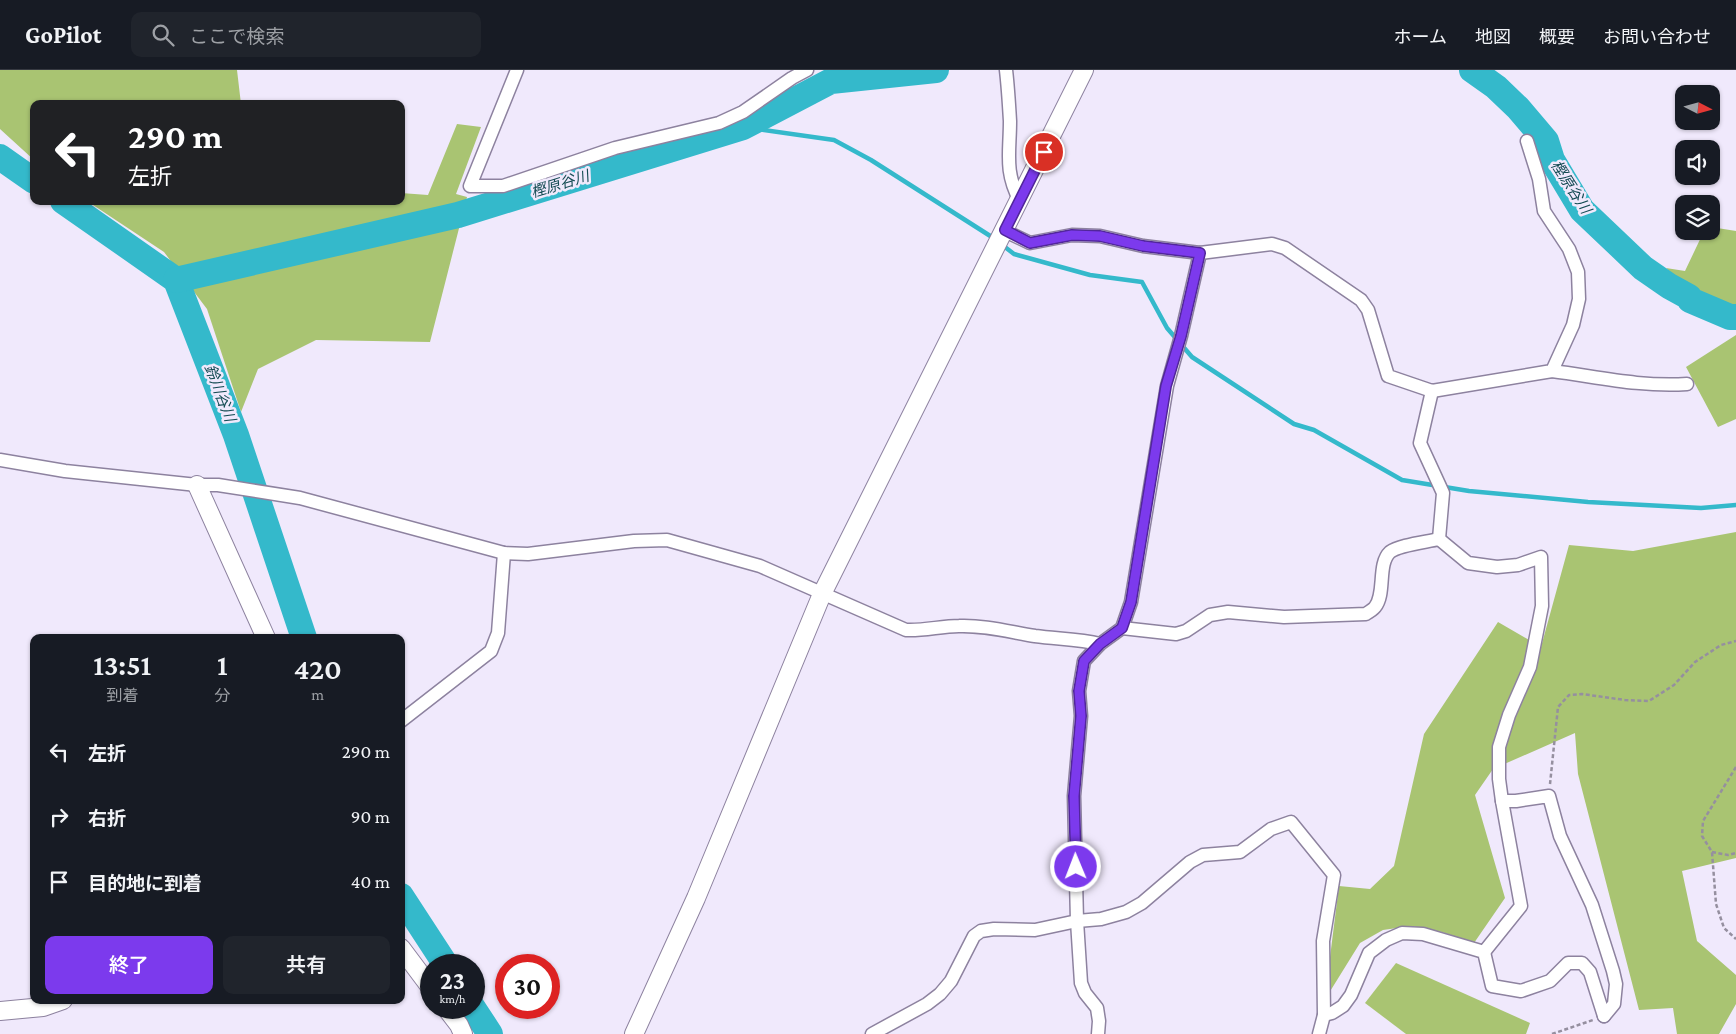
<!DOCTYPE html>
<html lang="ja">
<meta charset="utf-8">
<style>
body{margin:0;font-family:"Crimson Pro","Noto Sans JP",serif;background:#20242c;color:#f1f3f6;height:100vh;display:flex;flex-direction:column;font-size:19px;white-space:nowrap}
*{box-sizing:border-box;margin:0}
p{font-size:16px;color:#9ea1a6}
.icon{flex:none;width:28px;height:28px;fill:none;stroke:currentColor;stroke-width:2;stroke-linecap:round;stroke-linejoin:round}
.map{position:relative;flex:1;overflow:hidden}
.drawer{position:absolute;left:30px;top:564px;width:375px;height:370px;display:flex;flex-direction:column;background:#171b24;border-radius:10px;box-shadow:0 1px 4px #0004}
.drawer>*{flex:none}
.top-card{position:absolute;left:30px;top:30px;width:375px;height:105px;border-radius:10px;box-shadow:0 1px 4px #0004;background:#202124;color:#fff;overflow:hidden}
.needle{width:32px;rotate:96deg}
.buttons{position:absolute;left:1675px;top:15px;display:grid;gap:10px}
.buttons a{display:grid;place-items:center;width:45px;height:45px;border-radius:10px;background:#171b24;box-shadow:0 1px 4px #0004;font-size:25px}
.speed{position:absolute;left:420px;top:884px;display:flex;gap:10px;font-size:25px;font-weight:700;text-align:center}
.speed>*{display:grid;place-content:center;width:65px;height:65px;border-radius:50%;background:#171b24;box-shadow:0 1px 4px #0004;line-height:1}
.speed small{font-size:12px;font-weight:400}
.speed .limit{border:8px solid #d22;background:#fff;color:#111}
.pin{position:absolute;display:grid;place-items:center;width:42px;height:42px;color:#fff;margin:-21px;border:2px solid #fff;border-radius:50%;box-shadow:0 1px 5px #0007}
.me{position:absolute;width:55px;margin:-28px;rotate:359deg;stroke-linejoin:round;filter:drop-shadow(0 0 4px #0008)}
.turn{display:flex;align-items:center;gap:18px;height:105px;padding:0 15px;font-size:22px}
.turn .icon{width:65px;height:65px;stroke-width:2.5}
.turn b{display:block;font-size:35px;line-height:42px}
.eta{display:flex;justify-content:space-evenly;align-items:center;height:85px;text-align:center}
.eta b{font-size:30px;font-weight:600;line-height:35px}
.primary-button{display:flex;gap:10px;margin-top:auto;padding:10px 15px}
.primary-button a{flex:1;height:58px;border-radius:10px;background:#7c3aed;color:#fff;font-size:20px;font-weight:600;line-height:58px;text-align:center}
.primary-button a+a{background:#20242c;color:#f1f3f6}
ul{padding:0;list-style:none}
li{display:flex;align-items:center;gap:15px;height:65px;padding:0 15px}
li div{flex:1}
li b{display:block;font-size:19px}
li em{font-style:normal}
header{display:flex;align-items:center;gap:30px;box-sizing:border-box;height:70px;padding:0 25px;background:#171b24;border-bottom:1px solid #363941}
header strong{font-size:24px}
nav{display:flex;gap:28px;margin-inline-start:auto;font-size:18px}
.search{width:350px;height:45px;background:#20242c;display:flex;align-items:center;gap:12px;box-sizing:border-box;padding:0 18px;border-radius:10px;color:#9ea1a6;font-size:19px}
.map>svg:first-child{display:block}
.forest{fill:#a9c472}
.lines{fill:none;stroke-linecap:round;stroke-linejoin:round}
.stream{stroke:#34b9cb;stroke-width:4.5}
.river{stroke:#34b9cb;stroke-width:26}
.street-casing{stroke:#8d829f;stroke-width:15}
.secondary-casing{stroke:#8d829f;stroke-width:20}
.path{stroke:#958f9f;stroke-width:2.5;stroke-dasharray:4 2.5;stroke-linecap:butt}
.street{stroke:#fff;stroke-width:12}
.secondary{stroke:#fff;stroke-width:18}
.route-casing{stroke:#51269a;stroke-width:12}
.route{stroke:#7c3aed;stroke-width:9}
.labels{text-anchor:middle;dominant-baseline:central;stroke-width:5;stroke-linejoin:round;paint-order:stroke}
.water-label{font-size:15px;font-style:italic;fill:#144b53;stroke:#f0e9fc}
</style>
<header>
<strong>GoPilot</strong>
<div class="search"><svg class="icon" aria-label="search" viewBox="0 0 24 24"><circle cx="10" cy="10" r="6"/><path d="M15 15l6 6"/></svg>ここで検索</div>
<nav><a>ホーム</a><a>地図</a><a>概要</a><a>お問い合わせ</a></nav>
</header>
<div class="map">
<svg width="1736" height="964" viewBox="0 0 1736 964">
<rect width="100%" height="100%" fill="#f0e9fc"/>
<g class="forest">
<path d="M 0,0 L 237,0 L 241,34 L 34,34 L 34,90 L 0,59 Z"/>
<path d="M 457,54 L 481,57 L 456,124 L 467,127 L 430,272 L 316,270 L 258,299 L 241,342 L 207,239 L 164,182 L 87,131 L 401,131 L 401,123 L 428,125 Z"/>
<path d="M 1711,157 L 1736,161 L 1736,260 L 1666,198 L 1685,201 L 1704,161 L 1711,161 Z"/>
<path d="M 1736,265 L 1736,349 L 1718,357 L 1686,297 Z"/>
<path d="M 1736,462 L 1736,788 L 1682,801 L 1697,871 L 1736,905 L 1736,934 L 1719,964 L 1677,964 L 1673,938 L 1639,940 L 1578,704 L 1575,663 L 1493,699 L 1475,725 L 1505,828 L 1474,873 L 1442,862 L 1411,856 L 1383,860 L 1360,873 L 1329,923 L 1329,895 L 1339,816 L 1370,819 L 1394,796 L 1424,664 L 1498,552 L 1541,577 L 1569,475 L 1633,481 Z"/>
<path d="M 1396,893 L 1530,953 L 1526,964 L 1406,964 L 1365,933 Z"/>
</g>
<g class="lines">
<g class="stream">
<path d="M 743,57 L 834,70 L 871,90 L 995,169"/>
<path d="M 1001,174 L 1014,184 L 1090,205 L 1142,212 L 1167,258 L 1192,287 L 1294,354 L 1314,360 L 1402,410 L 1469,421 L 1588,432 L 1701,438 L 1736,435"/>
</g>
<g class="river">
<path d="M 1472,0 L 1496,17 L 1518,38 L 1546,71 L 1552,90 L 1582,140 L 1643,198 L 1669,216 L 1689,227 L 1690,230 L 1730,247 L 1736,247"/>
<path d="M 0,87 L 34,111"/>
<path d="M 63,131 L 176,210 L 236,365 L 304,568"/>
<path d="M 176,210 L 458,145 L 743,57 L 831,11 L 936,0"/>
<path d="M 401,826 L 446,895"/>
<path d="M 473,938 L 490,964"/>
</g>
<g class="street-casing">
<g id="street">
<path d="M 517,0 L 470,116 L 503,116 L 615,78 L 719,53 L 743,42 L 792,8 L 807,0"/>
<path d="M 1006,0 C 1008,17 1009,34 1010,51 C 1010,83 1004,101 1020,131"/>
<path d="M 1005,161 L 1030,173 L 1072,165 L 1100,166 L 1143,176 L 1200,183 L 1272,174 L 1285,178 L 1361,230 L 1368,240 L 1388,306 L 1432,321 L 1552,301 L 1573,255 L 1579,229 L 1578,202 L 1569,179 L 1544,141 L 1539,109 L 1527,71"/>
<path d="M 1552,301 C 1599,307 1639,317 1687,314"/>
<path d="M 1432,321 L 1420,373 L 1443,423 L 1439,469"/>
<path d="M 0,390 L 65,401 L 197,415 L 218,415 L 300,428 L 504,483 L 528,484 L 634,471 L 667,470 L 760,496 L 906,560 C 924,561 941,556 959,556 C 985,555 1010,562 1035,566 C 1057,569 1079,569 1100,574"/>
<path d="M 1439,469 L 1468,493 L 1497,497 L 1518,495 L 1541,487 L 1542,536 L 1530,597 L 1509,645 L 1499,677 L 1499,709 L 1502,731 L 1516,731 L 1549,726 L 1560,766 L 1592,835 L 1613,901 L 1616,914 L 1614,934 L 1604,946"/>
<path d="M 1122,558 L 1176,564 L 1186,561 L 1210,545 L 1228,542 L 1284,547 L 1366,544 C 1368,542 1373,540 1375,537 C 1386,524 1377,494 1390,482 C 1399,475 1427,472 1439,469"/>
<path d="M 401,651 L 491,581 L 498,563 L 504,483"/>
<path d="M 1484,882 L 1521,836 L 1502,731"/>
<path d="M 1324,945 L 1332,943 L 1343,936 L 1351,925 L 1369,883 L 1386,870 L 1402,863 L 1423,864 L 1484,882 L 1492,916 L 1521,921 L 1550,911 L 1568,893 L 1582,893 L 1590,902 L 1604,946"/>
<path d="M 872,964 L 927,934 L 940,924 L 951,911 L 974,866 L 981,861 L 994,859 L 1035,860 L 1077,851 L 1101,849 L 1126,842 L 1142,833 L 1190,792 L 1203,785 L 1240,782 L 1271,759 L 1291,752 L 1334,805 L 1323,871 L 1324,945 L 1319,964"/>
<path d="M 1098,964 L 1099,951 L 1097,938 L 1085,923 L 1081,913 L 1077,851 L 1074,726 L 1081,646 L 1079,621 L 1084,591 L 1100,574 L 1122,558 L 1131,532 L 1167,316 L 1181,266 L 1200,183"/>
</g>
</g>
<g class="secondary-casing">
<g id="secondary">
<path d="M 197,415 L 266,568"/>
<path d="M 401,878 L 431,918"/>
<path d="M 446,938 L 459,955 L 463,964"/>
<path d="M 0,941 L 43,937 L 63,930"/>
<path d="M 634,964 L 696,828 L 822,524 L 1084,0"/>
</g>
</g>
<g class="path">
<path d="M 1736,697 L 1703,751 L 1702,766 L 1712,782 L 1716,834 L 1724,858 L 1736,869"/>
<path d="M 1550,714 L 1558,637 L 1569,625 L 1582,624 L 1625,630 L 1649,631 L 1674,615 L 1695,592 L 1721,575 L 1736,571"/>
<path d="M 1712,782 L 1728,785 L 1736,783"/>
<path d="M 1552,964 L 1593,950"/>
</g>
<use href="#street" class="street"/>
<use href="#secondary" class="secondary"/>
</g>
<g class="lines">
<g class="route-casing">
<path id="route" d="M 1044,82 L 1005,160 L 1030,173 L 1072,165 L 1100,166 L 1143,176 L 1200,183 L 1181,266 L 1166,316 L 1131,532 L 1122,558 L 1100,574 L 1084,591 L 1079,621 L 1081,646 L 1074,726 L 1076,797"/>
</g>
<use href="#route" class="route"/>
</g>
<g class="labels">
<g class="water-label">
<text transform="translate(560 114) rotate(-17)">樫原谷川</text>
<text transform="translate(1571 117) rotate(57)">樫原谷川</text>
<text transform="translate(220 323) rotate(69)">鈴川谷川</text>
</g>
</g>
</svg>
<div class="buttons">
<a><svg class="needle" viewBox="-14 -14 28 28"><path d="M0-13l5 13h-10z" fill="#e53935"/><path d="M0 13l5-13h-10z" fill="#9ea1a6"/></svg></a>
<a><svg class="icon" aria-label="sound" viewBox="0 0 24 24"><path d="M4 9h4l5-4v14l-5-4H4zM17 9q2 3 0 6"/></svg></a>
<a><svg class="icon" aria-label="layers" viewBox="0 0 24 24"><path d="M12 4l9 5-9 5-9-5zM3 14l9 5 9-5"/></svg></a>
</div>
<div class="speed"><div>23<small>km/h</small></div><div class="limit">30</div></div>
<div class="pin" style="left:1044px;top:82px;background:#d93025"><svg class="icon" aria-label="arrive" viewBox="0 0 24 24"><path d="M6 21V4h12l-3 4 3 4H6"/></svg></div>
<svg class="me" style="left:1076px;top:797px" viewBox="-20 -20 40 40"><circle r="17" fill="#7c3aed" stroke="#fff" stroke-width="3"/><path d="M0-11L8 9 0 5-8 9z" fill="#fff"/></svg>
<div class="top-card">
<div class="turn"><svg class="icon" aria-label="left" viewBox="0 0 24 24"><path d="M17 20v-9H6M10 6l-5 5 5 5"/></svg><div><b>290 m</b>左折</div></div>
</div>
<section class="drawer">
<div class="eta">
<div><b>13:51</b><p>到着</p></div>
<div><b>1</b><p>分</p></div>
<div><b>420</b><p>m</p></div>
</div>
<ul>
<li><svg class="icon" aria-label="left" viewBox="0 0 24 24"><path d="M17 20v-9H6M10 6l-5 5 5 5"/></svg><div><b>左折</b></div><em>290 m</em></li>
<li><svg class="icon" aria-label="right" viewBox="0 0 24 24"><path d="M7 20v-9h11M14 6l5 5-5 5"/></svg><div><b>右折</b></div><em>90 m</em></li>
<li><svg class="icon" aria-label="arrive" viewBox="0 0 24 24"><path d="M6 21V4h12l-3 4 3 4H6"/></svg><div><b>目的地に到着</b></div><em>40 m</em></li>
</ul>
<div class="primary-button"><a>終了</a><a>共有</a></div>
</section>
</div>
